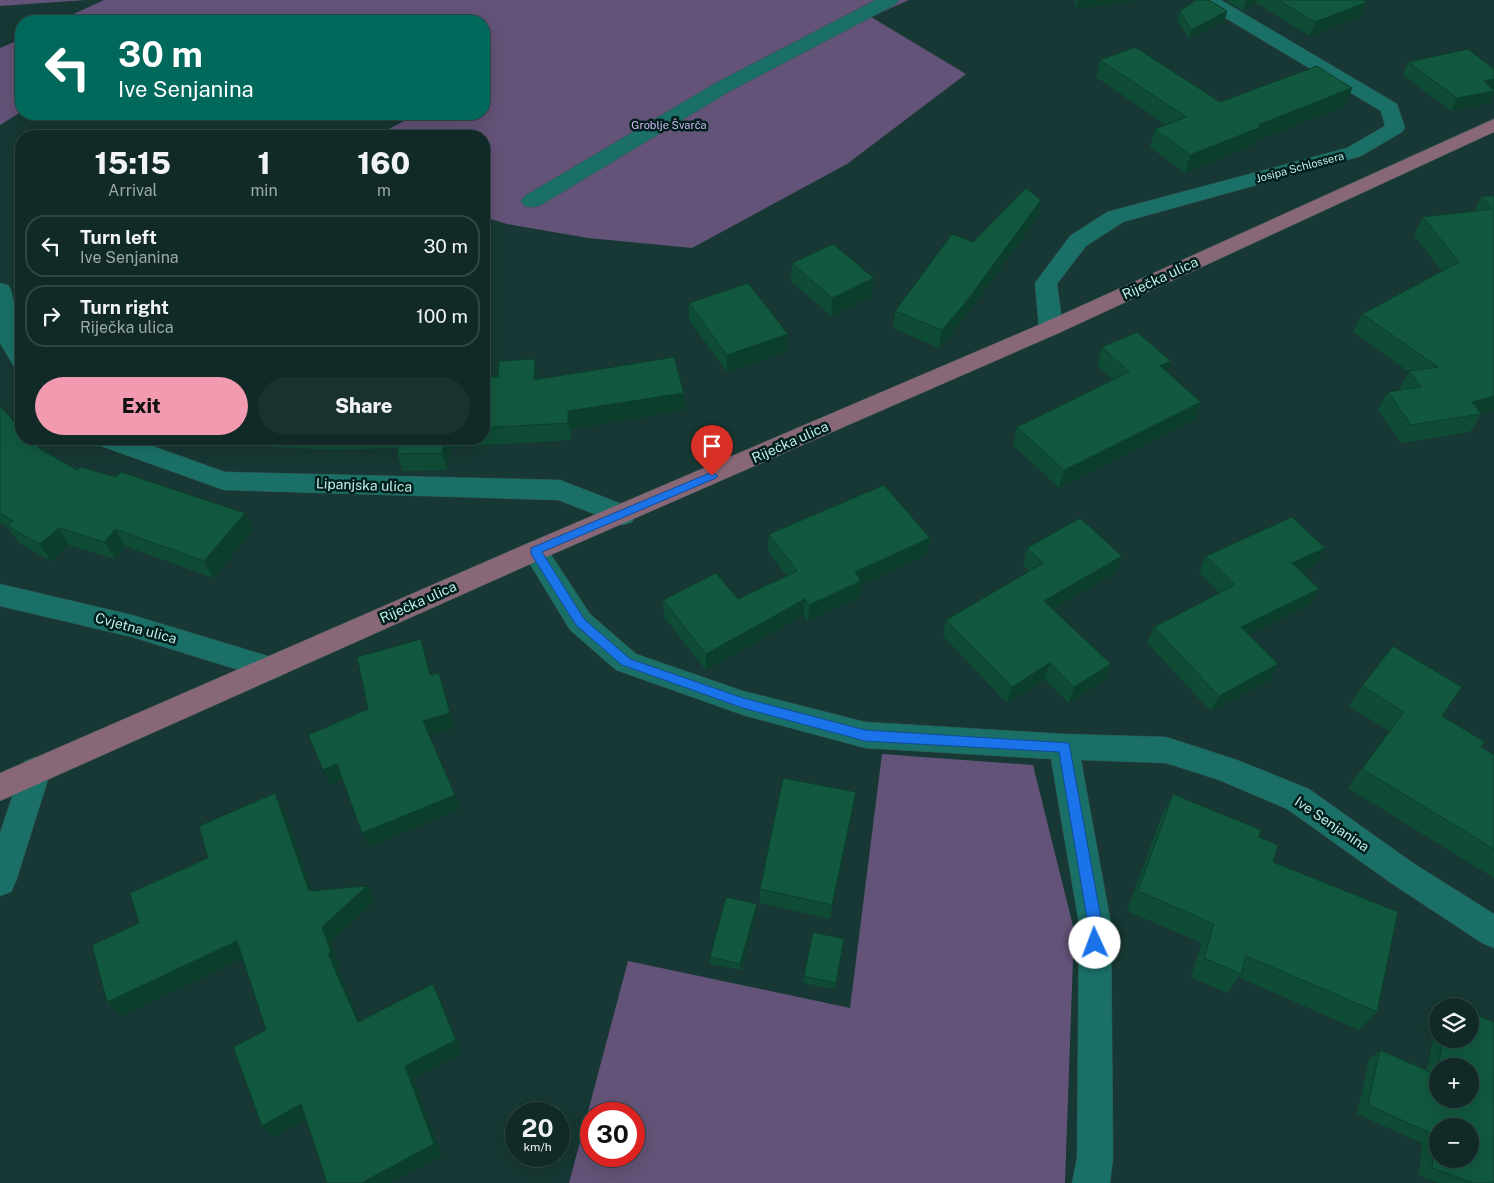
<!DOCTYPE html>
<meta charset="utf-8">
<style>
body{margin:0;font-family:"Public Sans",sans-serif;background:#1a322f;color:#f1f3f6;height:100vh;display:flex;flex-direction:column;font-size:19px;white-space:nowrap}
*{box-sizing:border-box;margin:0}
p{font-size:16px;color:#9ca7a7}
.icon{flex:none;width:28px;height:28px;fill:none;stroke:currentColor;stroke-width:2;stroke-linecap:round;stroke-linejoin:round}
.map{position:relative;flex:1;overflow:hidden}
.sheet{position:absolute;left:15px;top:130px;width:475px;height:315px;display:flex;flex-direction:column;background:#112a27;border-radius:20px;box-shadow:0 5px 20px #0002,0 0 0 1px #304644}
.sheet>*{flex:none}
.hud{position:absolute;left:15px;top:15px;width:475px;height:105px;border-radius:20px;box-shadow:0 5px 20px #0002,0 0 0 1px #304644;background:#00695c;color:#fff;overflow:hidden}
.fabs{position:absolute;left:1429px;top:998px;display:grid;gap:10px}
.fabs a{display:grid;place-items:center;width:50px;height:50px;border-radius:50%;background:#112a27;box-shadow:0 5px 20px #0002,0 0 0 1px #304644;font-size:25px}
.speed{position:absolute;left:505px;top:1102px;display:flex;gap:10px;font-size:25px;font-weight:700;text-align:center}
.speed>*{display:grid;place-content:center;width:65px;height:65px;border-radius:50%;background:#112a27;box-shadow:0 5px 20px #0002,0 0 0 1px #304644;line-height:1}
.speed small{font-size:12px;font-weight:400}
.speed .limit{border:8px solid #d22;background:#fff;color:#111}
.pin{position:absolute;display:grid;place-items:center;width:42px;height:42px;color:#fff;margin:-51px -21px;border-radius:50% 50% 50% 0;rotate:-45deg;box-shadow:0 0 5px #0007}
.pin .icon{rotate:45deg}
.me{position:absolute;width:55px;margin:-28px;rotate:358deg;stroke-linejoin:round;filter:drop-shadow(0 0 4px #0008)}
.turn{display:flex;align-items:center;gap:18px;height:105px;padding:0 20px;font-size:22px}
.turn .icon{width:65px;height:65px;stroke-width:2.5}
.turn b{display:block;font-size:35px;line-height:42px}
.eta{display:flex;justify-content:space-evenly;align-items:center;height:85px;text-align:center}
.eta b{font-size:30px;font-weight:800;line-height:35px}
.primary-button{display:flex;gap:10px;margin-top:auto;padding:10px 20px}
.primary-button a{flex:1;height:58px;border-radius:30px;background:#f29aaf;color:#111;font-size:20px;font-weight:800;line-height:58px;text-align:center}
.primary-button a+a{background:#1a322f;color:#f1f3f6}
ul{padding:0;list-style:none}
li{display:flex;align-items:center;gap:15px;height:62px;margin:0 10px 8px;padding:0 10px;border:2px solid #304644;border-radius:20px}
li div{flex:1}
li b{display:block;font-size:19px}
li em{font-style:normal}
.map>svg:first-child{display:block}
.green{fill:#635378;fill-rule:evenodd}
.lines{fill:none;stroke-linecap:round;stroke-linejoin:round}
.minor-casing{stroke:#315551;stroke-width:1}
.major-casing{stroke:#315551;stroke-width:1}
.minor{fill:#1a7067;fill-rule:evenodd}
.major{fill:#886776;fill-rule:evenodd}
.wall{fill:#0f4c36;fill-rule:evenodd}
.shaded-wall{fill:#0c3e2c}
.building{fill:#11583f;stroke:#0c3e2c;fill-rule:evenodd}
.route{fill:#1a73e8;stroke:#114b97}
.labels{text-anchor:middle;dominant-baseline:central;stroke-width:5;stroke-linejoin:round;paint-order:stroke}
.far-park-label{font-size:11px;fill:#d2b7f5;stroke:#001f1c}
.far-street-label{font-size:11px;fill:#beede6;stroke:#001f1c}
.street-label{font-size:14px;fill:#beede6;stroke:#001f1c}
</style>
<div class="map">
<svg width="1494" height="1183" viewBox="0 0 1494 1183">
<rect width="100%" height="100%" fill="#173834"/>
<g class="green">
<path d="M 0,0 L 86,0 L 0,6 Z"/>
<path d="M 104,0 L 909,0 L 871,17 L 966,74 L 847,164 L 692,248 L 588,238 L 507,224 L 484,217 L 484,136 L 375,136 L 418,114 L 484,114 L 484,21 L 58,21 Z"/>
<path d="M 21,39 L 21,112 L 0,125 L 0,48 Z"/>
<path d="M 882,754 L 1033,765 L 1074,930 L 1065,1183 L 569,1183 L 628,961 L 850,1008 ZM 591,1114 L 634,1114 L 634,1156 L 591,1156 Z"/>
</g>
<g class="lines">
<g class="minor-casing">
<g id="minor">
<path d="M 876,0 L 899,0 L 896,4 L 730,91 L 539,206 L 532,207 L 525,206 L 521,201 L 525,196 L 716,83 Z"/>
<path d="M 1199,0 L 1221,0 L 1397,104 L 1405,128 L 1402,132 L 1361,156 L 1123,222 L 1086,246 L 1057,284 L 1063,328 L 1059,333 L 1051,336 L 1043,333 L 1039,328 L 1035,283 L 1070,236 L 1107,212 L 1347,148 L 1385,126 L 1381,111 L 1202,4 Z"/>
<path d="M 0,283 L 8,285 L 11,290 L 21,339 L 21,367 L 13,365 L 0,343 Z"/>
<path d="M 94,439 L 133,439 L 225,472 L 560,480 L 632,508 L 636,515 L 632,522 L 623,525 L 558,500 L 224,490 L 98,445 Z"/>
<path d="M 535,541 L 544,544 L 590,614 L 636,654 L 743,691 L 865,722 L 1064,734 L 1166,737 L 1237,760 L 1309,789 L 1413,863 L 1494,914 L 1494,948 L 1482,943 L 1391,883 L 1287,809 L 1219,780 L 1166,763 L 1081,760 L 1111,924 L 1113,1158 L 1110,1183 L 1072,1183 L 1077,1158 L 1079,924 L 1051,759 L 865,748 L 743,715 L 616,670 L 570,630 L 522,551 L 526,544 Z"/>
<path d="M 0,584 L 132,615 L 281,660 L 285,668 L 281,676 L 271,680 L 132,637 L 0,606 Z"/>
<path d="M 36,757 L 47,761 L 51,770 L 16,881 L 11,892 L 0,896 L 0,833 L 21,770 L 25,761 Z"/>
</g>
</g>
<g class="major-casing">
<path id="major" d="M 1494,119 L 1494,132 L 1059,333 L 544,558 L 0,801 L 0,773 L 526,544 L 1043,323 Z"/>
</g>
<use href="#minor" class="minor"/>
<use href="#major" class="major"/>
</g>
<g class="wall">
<path d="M 1075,0 L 1141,0 L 1076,9 Z"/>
<path d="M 1225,0 L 1364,0 L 1362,16 L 1310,36 L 1256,3 L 1243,11 Z"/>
<path d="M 1180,11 L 1225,20 L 1189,39 L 1177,20 Z"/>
<path d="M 1100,60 L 1220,102 L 1352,88 L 1345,106 L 1257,140 L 1255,144 L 1185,173 L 1150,147 L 1155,129 L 1166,125 L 1096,77 Z"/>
<path d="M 1408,62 L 1493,90 L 1494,92 L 1489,103 L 1451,111 L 1403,75 Z"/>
<path d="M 1482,196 L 1494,196 L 1481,414 L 1470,432 L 1401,443 L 1378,410 L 1388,392 L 1400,390 L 1399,390 L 1409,372 L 1353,332 L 1362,314 L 1442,271 L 1414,235 L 1423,217 L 1474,211 Z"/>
<path d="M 1041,200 L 1037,218 L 963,319 L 939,348 L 893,328 L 895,311 L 973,242 Z"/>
<path d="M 792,263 L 874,278 L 872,296 L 831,316 L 791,281 Z"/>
<path d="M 689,303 L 788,334 L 787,351 L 727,372 L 689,320 Z"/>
<path d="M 1102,347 L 1171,361 L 1167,372 L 1201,402 L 1195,419 L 1059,488 L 1013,445 L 1017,427 L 1113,380 L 1097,365 Z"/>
<path d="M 535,359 L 538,379 L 685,410 L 571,429 L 571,440 L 451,447 L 447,470 L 403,471 L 397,454 L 398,448 L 333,450 L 274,447 L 270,439 L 484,439 L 484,377 L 498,377 Z"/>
<path d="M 0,406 L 39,448 L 77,470 L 253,530 L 213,578 L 125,546 L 115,559 L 69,545 L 51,561 L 19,543 L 8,528 L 0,523 Z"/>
<path d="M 769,534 L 930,538 L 927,554 L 861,585 L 860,597 L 808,621 L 804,615 L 706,670 L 664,617 L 663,600 L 738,599 L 787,576 L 768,551 Z"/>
<path d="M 1027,548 L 1116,572 L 1053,609 L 1111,664 L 1105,680 L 1069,703 L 1045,679 L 1007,703 L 943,636 L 946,620 L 1029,571 L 1023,565 Z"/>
<path d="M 1206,556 L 1316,565 L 1301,572 L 1319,589 L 1309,605 L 1249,635 L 1278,664 L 1269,680 L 1211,711 L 1147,643 L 1154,627 L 1219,593 L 1199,572 Z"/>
<path d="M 1362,686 L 1442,716 L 1481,747 L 1494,755 L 1494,878 L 1348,788 L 1389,731 L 1349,706 Z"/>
<path d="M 856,792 L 854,806 L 830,919 L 760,903 L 760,889 Z"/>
<path d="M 1173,794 L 1259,837 L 1273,862 L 1377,1012 L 1359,1030 L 1238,977 L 1227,993 L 1191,977 L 1202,943 L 1127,911 L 1162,815 Z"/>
<path d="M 757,910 L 741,970 L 710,964 L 710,957 Z"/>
<path d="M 844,939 L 835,989 L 803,983 L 804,976 Z"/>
<path d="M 1438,1013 L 1438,1039 L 1470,1039 L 1494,1183 L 1439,1183 L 1419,1176 L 1422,1143 L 1357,1114 L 1369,1060 L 1380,1050 L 1427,1070 ZM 1438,1066 L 1470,1066 L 1438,1099 Z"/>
</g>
<g class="shaded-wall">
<path d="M 1078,0 L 1141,0 L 1076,9 Z"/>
<path d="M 1246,0 L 1257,0 L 1256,3 L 1243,11 Z"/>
<path d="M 1367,2 L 1362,16 L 1310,36 L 1315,22 Z"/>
<path d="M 1227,11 L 1225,20 L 1189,39 L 1191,30 Z"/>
<path d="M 1494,79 L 1494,90 L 1478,93 L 1484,81 Z"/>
<path d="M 1352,88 L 1345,106 L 1257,140 L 1255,144 L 1185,173 L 1190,155 L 1258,125 Z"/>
<path d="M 1494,91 L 1489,103 L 1451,111 L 1457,98 Z"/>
<path d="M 1041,200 L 1037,218 L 963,319 L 939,348 L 942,330 Z"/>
<path d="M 874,278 L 872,296 L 831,316 L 832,298 Z"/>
<path d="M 788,334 L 787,351 L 727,372 L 727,355 Z"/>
<path d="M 535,359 L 538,377 L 537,397 L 534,380 Z"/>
<path d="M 1171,361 L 1165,378 L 1160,366 Z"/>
<path d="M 684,393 L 685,410 L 571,429 L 571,440 L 568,423 L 568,411 Z"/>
<path d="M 1494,396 L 1494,411 L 1481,414 L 1472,402 Z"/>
<path d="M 1201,402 L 1195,419 L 1059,488 L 1064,470 Z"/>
<path d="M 445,439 L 449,439 L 451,447 L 447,470 L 442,453 Z"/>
<path d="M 245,513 L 253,530 L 213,578 L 204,561 Z"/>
<path d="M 59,528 L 69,545 L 51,561 L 40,544 Z"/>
<path d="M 115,529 L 125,546 L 115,559 L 105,542 Z"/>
<path d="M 930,538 L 927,554 L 861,585 L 860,597 L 808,621 L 809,605 L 855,572 Z"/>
<path d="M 1325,548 L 1316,565 L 1284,580 L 1292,563 Z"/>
<path d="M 1122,556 L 1116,572 L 1039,617 L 1044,601 Z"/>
<path d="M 1319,589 L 1309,605 L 1233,643 L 1241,627 Z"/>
<path d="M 805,599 L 804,615 L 706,670 L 706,654 Z"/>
<path d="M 421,639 L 426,655 L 436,690 L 430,675 Z"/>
<path d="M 1050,663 L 1045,679 L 1007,703 L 1012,687 Z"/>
<path d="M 1111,664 L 1105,680 L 1069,703 L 1074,687 Z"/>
<path d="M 1278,664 L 1269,680 L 1211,711 L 1219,696 Z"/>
<path d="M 439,673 L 455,728 L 429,735 L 423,721 Z"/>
<path d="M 337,764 L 344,778 L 330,785 L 323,770 Z"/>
<path d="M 856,792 L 854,806 L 830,919 L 832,905 Z"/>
<path d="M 275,793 L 284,810 L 318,906 L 309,891 Z"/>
<path d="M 455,795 L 460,809 L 369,847 L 362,833 Z"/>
<path d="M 367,886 L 375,901 L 331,942 L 340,967 L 337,968 L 366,1035 L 358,1022 L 328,954 L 322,927 Z"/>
<path d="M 757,904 L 757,910 L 741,970 L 740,964 Z"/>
<path d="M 237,941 L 248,956 L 122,1016 L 107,1002 Z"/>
<path d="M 433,984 L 440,998 L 462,1053 L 413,1079 L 442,1156 L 390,1183 L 361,1183 L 405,1066 Z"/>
<path d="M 301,1104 L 311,1116 L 273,1138 L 262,1126 Z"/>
</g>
<g class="building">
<path d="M 1196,0 L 1209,0 L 1227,11 L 1191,30 L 1180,11 Z"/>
<path d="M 1278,0 L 1364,0 L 1367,2 L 1315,22 Z"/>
<path d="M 1135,47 L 1220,102 L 1317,66 L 1352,88 L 1258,125 L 1261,127 L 1190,155 L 1155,129 L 1186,117 L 1100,60 Z"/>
<path d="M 1468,49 L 1494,69 L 1494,79 L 1484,81 L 1494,91 L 1457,98 L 1408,62 Z"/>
<path d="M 1026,188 L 1041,200 L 966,302 L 942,330 L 895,311 L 952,234 L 973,242 Z"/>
<path d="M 1482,196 L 1494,196 L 1494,396 L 1472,402 L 1481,414 L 1411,425 L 1388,392 L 1421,387 L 1409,371 L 1438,367 L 1362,314 L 1459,262 L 1423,217 L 1492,209 Z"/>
<path d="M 833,244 L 874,278 L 832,298 L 792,263 Z"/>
<path d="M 748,283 L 788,334 L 727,355 L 689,303 Z"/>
<path d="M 1137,332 L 1171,361 L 1160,366 L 1201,402 L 1064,470 L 1017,427 L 1129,372 L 1102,347 Z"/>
<path d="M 674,357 L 684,393 L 568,411 L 568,423 L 484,428 L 484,377 L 498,377 L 499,361 L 535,359 L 534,380 Z"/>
<path d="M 0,406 L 21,429 L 21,439 L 30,439 L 39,448 L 77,470 L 81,467 L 116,477 L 121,472 L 245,513 L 204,561 L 115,529 L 105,542 L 59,528 L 40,544 L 7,526 L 13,521 L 0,513 Z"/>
<path d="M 400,439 L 445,439 L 442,453 L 397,454 Z"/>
<path d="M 884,485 L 930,538 L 855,572 L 861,581 L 809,605 L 805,599 L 706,654 L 663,600 L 716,573 L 738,599 L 797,571 L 769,534 Z"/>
<path d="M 1292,517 L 1325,548 L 1292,563 L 1319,589 L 1241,627 L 1278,664 L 1219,696 L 1154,627 L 1235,585 L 1206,556 Z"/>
<path d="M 1080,518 L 1122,556 L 1044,601 L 1111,664 L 1074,687 L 1050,663 L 1012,687 L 946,620 L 1043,563 L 1027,548 Z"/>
<path d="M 421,639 L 430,675 L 439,673 L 450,713 L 423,721 L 455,795 L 362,833 L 337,764 L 323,770 L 308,735 L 368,709 L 357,657 Z"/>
<path d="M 1393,646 L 1462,687 L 1442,716 L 1485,742 L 1481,747 L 1494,755 L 1494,849 L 1362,769 L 1404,712 L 1362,686 Z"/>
<path d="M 783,778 L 856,792 L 832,905 L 760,889 Z"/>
<path d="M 275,793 L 309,891 L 367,886 L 322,927 L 331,952 L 328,954 L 358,1022 L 433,984 L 456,1040 L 405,1066 L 434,1144 L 361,1183 L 327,1183 L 301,1104 L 262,1126 L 233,1047 L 266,1030 L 237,941 L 107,1002 L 92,945 L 139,923 L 130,893 L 208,858 L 199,826 Z"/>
<path d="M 1173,794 L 1261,830 L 1259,837 L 1278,845 L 1273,862 L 1398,912 L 1377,1012 L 1246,956 L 1241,974 L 1204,958 L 1214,924 L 1138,891 Z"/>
<path d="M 726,897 L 757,904 L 740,964 L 710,957 Z"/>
<path d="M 813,932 L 844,939 L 836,983 L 804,976 Z"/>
<path d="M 1449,1003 L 1457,1006 L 1449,1006 Z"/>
<path d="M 1470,1012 L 1494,1022 L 1494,1183 L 1473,1183 L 1432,1168 L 1435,1135 L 1368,1105 L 1380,1050 L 1437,1075 L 1438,1071 L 1438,1099 L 1470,1099 L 1470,1066 L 1438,1066 L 1443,1039 L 1470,1039 ZM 1438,1126 L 1470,1126 L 1470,1159 L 1438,1159 Z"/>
</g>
<path class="route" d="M 712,472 L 718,476 L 716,478 L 542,552 L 584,619 L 630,659 L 743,698 L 865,730 L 1069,743 L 1102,924 L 1100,948 L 1095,950 L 1090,948 L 1088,924 L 1059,752 L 865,741 L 743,708 L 622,665 L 576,625 L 531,554 L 531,548 Z"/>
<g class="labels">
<g class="far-park-label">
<text x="669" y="125">Groblje Švarča</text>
</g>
<g class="far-street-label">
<text transform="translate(1300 167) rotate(-15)">Josipa Schlossera</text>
</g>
<g class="street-label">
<text transform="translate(1160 278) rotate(-25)">Riječka ulica</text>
<text transform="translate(790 442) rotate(-24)">Riječka ulica</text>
<text transform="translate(364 485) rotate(2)">Lipanjska ulica</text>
<text transform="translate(418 602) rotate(-24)">Riječka ulica</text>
<text transform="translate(136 628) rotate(15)">Cvjetna ulica</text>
<text transform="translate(1332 824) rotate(34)">Ive Senjanina</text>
</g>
</g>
</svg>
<div class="fabs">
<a><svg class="icon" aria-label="layers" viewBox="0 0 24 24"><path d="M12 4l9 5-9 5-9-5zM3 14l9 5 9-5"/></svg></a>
<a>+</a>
<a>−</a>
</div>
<div class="speed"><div>20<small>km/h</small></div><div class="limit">30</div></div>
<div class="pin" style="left:712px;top:476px;background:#d93025"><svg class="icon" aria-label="arrive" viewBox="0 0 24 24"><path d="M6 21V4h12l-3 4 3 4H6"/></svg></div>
<svg class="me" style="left:1095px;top:943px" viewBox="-20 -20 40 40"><circle r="19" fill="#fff"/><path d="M0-13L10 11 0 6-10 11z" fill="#1a73e8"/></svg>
<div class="hud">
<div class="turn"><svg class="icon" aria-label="left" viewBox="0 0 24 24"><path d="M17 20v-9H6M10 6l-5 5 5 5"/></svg><div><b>30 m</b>Ive Senjanina</div></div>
</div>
<section class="sheet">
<div class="eta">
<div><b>15:15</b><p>Arrival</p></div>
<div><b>1</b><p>min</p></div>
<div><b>160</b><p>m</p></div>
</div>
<ul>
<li><svg class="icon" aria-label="left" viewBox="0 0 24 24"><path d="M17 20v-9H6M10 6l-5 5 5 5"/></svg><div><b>Turn left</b><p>Ive Senjanina</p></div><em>30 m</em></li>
<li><svg class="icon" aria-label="right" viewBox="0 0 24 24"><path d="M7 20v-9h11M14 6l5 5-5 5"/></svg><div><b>Turn right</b><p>Riječka ulica</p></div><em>100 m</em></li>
</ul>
<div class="primary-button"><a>Exit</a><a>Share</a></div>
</section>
</div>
